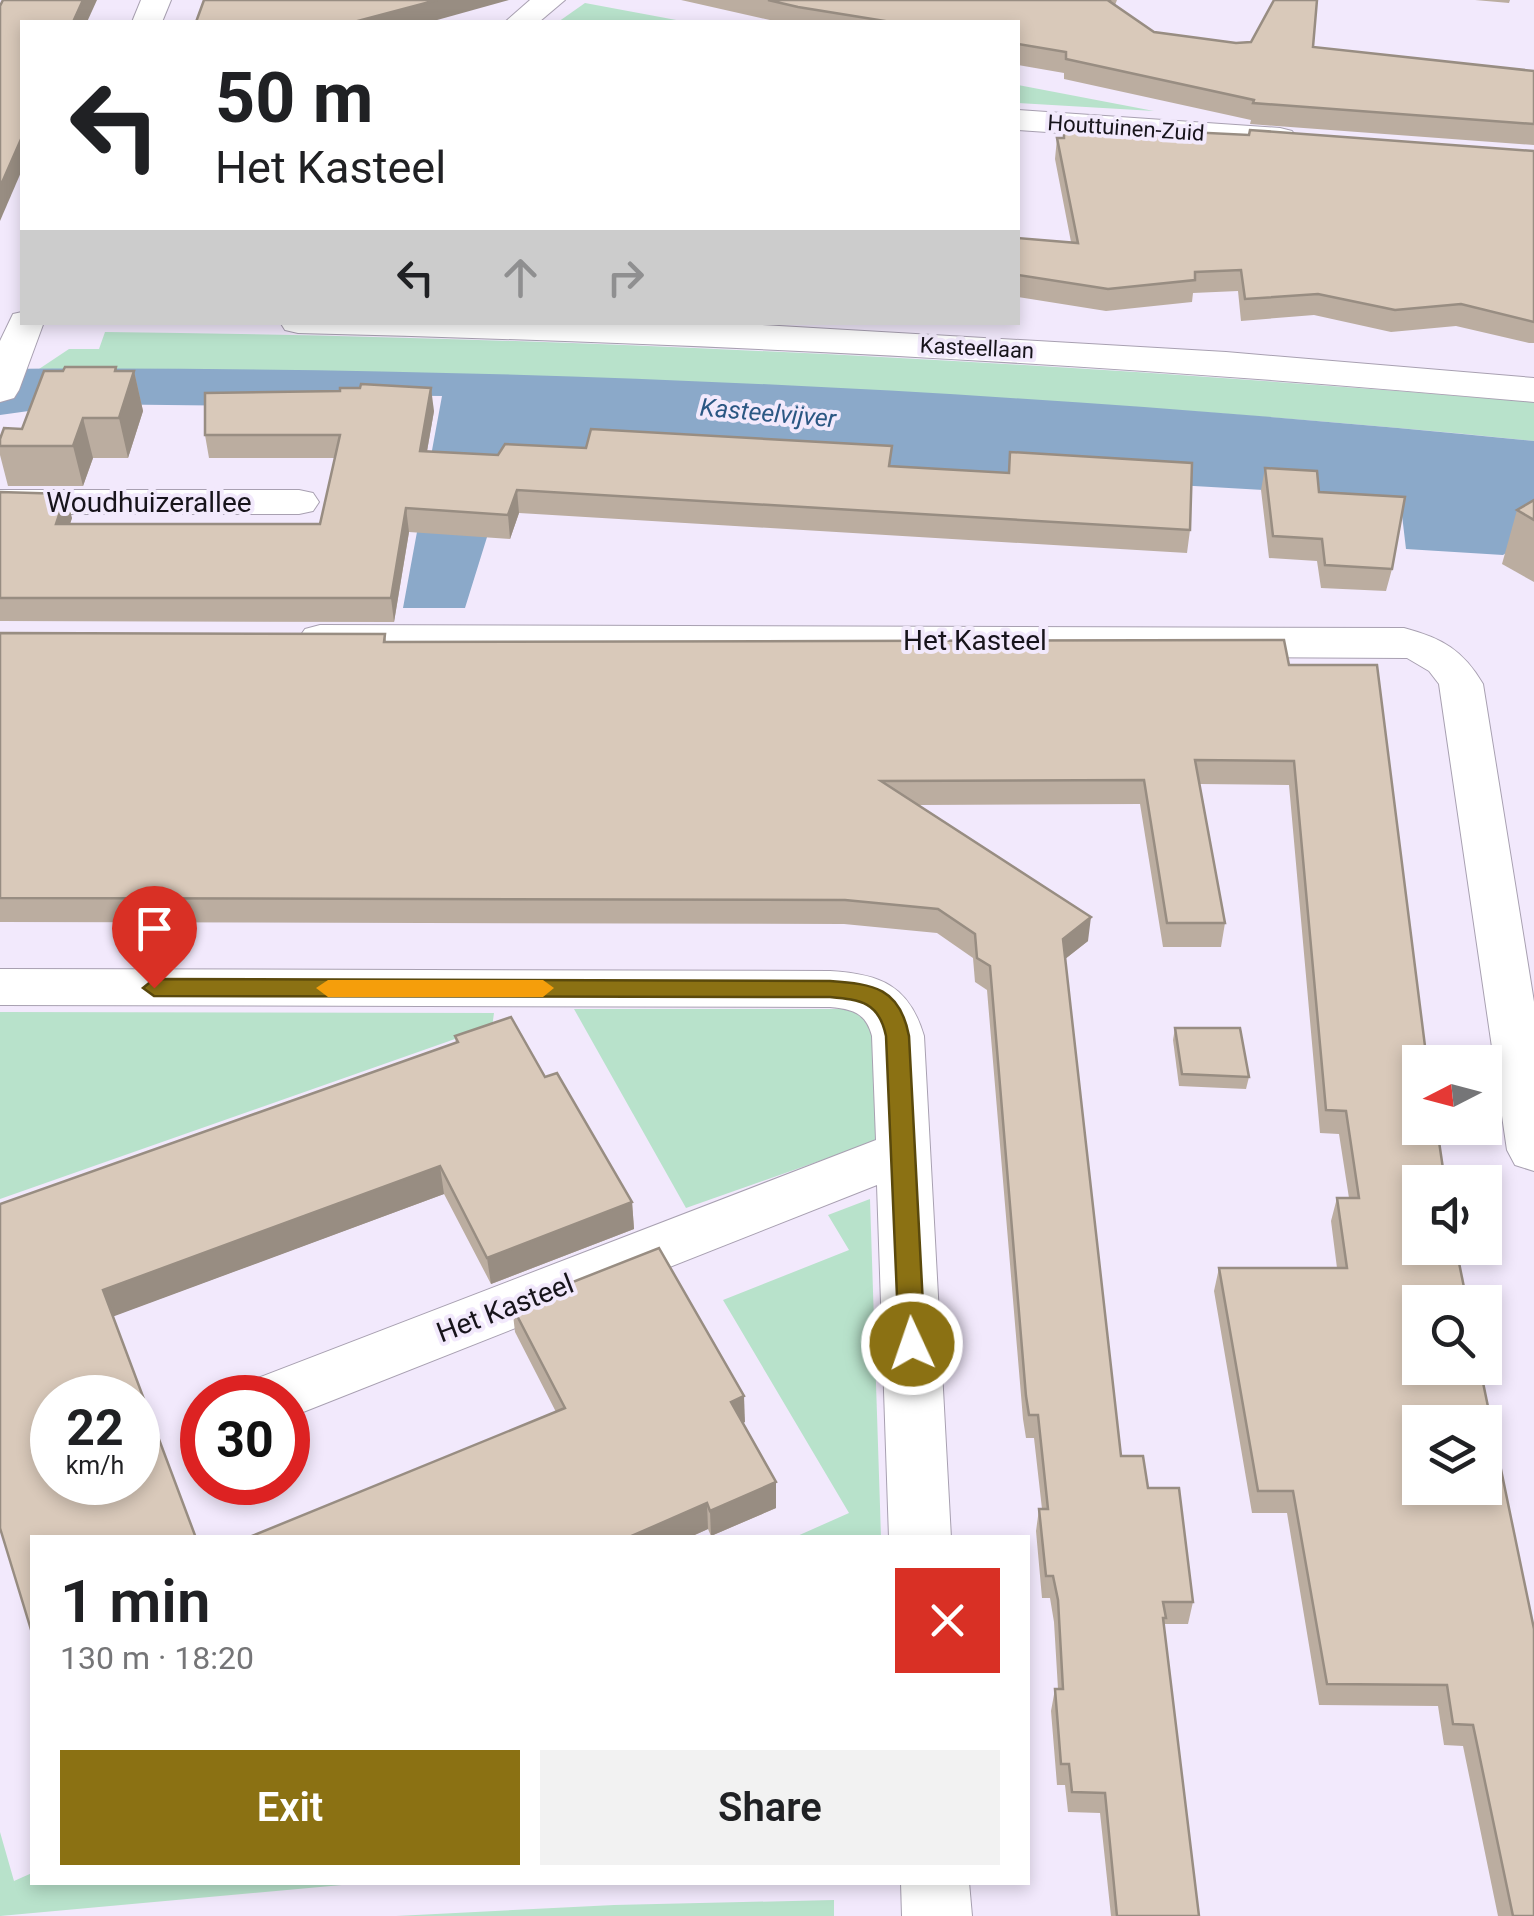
<!DOCTYPE html>
<meta charset="utf-8">
<style>
body{margin:0;font-family:Roboto,sans-serif;background:#f2f2f2;color:#202124;height:100vh;display:flex;flex-direction:column;font-size:38px;white-space:nowrap}
*{box-sizing:border-box;margin:0}
p{font-size:32px;color:#757577}
.icon{flex:none;width:55px;height:55px;fill:none;stroke:currentColor;stroke-width:2;stroke-linecap:round;stroke-linejoin:round}
.map{position:relative;flex:1;overflow:hidden}
.panel{position:absolute;left:30px;top:1535px;width:1000px;height:350px;display:flex;flex-direction:column;background:#fff;border-radius:0px;box-shadow:0 5px 15px #0003}
.panel>*{flex:none}
.banner{position:absolute;left:20px;top:20px;width:1000px;height:305px;border-radius:0px;box-shadow:0 5px 15px #0003;background:#fff;color:#202124;overflow:hidden}
.needle{width:65px;rotate:264deg}
.buttons{position:absolute;left:1402px;top:1045px;display:grid;gap:20px}
.buttons a{display:grid;place-items:center;width:100px;height:100px;border-radius:0px;background:#fff;box-shadow:0 5px 15px #0003;font-size:50px}
.speed{position:absolute;left:30px;top:1375px;display:flex;gap:20px;font-size:50px;font-weight:700;text-align:center}
.speed>*{display:grid;place-content:center;width:130px;height:130px;border-radius:50%;background:#fff;box-shadow:0 5px 15px #0003;line-height:1}
.speed small{font-size:25px;font-weight:400}
.speed .limit{border:15px solid #d22;background:#fff;color:#111}
.pin{position:absolute;display:grid;place-items:center;width:85px;height:85px;color:#fff;margin:-102px -42px;border-radius:50% 50% 50% 0;rotate:-45deg;box-shadow:0 0 10px #0007}
.pin .icon{rotate:45deg}
.me{position:absolute;width:110px;margin:-55px;rotate:357deg;stroke-linejoin:round;filter:drop-shadow(0 0 8px #0008)}
.turn{display:flex;align-items:center;gap:35px;height:210px;padding:0 30px;font-size:45px}
.turn .icon{width:130px;height:130px;stroke-width:2.5}
.turn b{display:block;font-size:70px;line-height:85px}
.lanes{display:flex;align-items:center;height:95px;padding:0 30px;background:#0003;justify-content:center;gap:50px;direction:ltr}
.lanes .off{opacity:.35}
.round{display:grid;place-items:center;flex:none;width:105px;height:105px;border-radius:0px;background:#f2f2f2}
.headline{display:flex;align-items:center;justify-content:space-between;height:170px;padding:0 30px}
h1{font-size:60px;font-weight:600;line-height:75px}
.primary-button{display:flex;gap:20px;margin-top:auto;padding:20px 30px}
.primary-button a{flex:1;height:115px;border-radius:0px;background:#8b7113;color:#fff;font-size:40px;font-weight:600;line-height:115px;text-align:center}
.primary-button a+a{background:#f2f2f2;color:#202124}
.map>svg:first-child{display:block}
.green{fill:#b8e2cb}
.water{fill:#8ba9c9}
.lines{fill:none;stroke-linecap:round;stroke-linejoin:round}
.street-casing{stroke:#a8a0b1;stroke-width:2}
.street{fill:#fff;fill-rule:evenodd}
.wall{fill:#bbada0}
.shaded-wall{fill:#988d82}
.building{fill:#d9c9ba;stroke:#988d82;stroke-width:2.5;fill-rule:evenodd}
.route{fill:#8b7113;stroke:#5a490c;stroke-width:2.5}
.slow{fill:#f59e0b}
.labels{text-anchor:middle;dominant-baseline:central;stroke-width:8;stroke-linejoin:round;paint-order:stroke}
.far-street-label{font-size:22px;fill:#17141b;stroke:#f2e9fc}
.far-water-label{font-size:25px;font-style:italic;fill:#2b5783;stroke:#f2e9fc}
.street-label{font-size:28px;fill:#17141b;stroke:#f2e9fc}
</style>
<div class="map">
<svg width="1534" height="1916" viewBox="0 0 1534 1916">
<rect width="100%" height="100%" fill="#f2e9fc"/>
<g class="green">
<path d="M 585,3 L 687,22 L 558,22 Z"/>
<path d="M 1018,85 L 1154,111 L 1018,103 Z"/>
<path d="M 105,332 C 583,337 1058,362 1534,402 L 1534,441 C 1037,391 538,373 39,369 L 69,349 L 99,349 Z"/>
<path d="M 574,1009 L 875,1009 L 879,1140 L 686,1208 Z"/>
<path d="M 0,1012 L 494,1013 L 490,1042 L 455,1039 L 0,1199 Z"/>
<path d="M 870,1199 L 881,1537 L 795,1537 L 849,1513 L 723,1300 L 849,1250 L 828,1215 Z"/>
<path d="M 0,1832 L 14,1881 L 32,1873 L 32,1882 L 364,1883 L 0,1916 Z"/>
<path d="M 834,1900 L 834,1916 L 396,1916 L 614,1905 Z"/>
</g>
<path class="water" d="M 0,369 C 512,365 1025,390 1534,441 L 1534,534 L 1503,555 L 1406,549 L 1400,498 L 515,447 L 465,608 L 403,608 L 442,396 L 353,395 L 350,407 L 79,404 L 0,415 Z"/>
<g class="lines">
<g class="street-casing">
<g id="street">
<path d="M 141,0 L 171,0 L 162,22 L 132,22 Z"/>
<path d="M 530,0 L 565,0 L 539,22 L 505,22 Z"/>
<path d="M 1018,110 L 1280,128 L 1292,131 L 1297,138 L 1292,145 L 1280,148 L 1018,130 Z"/>
<path d="M 22,312 L 22,322 L 44,322 L 19,390 L 14,398 L 0,402 L 0,341 L 13,314 Z"/>
<path d="M 280,322 L 762,325 L 1226,352 L 1534,378 L 1534,402 C 1123,364 711,343 298,333 L 285,330 Z"/>
<path d="M 0,490 L 299,490 L 313,493 L 319,502 L 313,511 L 299,514 L 0,514 Z"/>
<path d="M 320,625 L 1404,628 C 1442,638 1463,650 1483,684 L 1534,1002 L 1534,1171 L 1515,1165 L 1507,1150 L 1439,684 L 1429,671 L 1407,658 L 320,653 L 305,649 L 298,639 L 305,629 Z"/>
<path d="M 0,969 L 830,971 C 880,974 909,985 924,1036 L 951,1538 L 889,1538 L 877,1185 L 288,1418 L 288,1398 L 245,1398 L 253,1380 L 876,1140 L 872,1036 C 866,1013 853,1009 830,1007 L 0,1005 Z"/>
<path d="M 901,1882 L 969,1882 L 972,1916 L 902,1916 Z"/>
</g>
</g>
<use href="#street" class="street"/>
</g>
<g class="wall">
<path d="M 681,0 L 1117,0 L 1115,5 L 1154,32 L 1236,43 L 1313,47 L 1534,71 L 1534,145 L 1250,124 L 1251,120 L 1064,79 L 1064,73 L 1018,65 L 1018,22 L 779,22 Z"/>
<path d="M 1475,0 L 1510,0 L 1509,3 Z"/>
<path d="M 1064,126 L 1534,151 L 1534,343 L 1529,343 L 1456,326 L 1391,332 L 1314,315 L 1241,321 L 1238,291 L 1193,293 L 1192,302 L 1106,311 L 1018,297 L 1018,238 L 1071,242 L 1055,159 L 1057,138 L 1063,138 Z"/>
<path d="M 117,371 L 134,371 L 143,411 L 128,458 L 93,458 L 83,486 L 8,486 L 0,455 L 0,439 L 22,429 Z"/>
<path d="M 434,411 L 427,451 L 498,455 L 891,466 L 1190,530 L 1187,553 L 519,513 L 510,539 L 409,532 L 394,622 L 0,621 L 0,492 L 72,518 L 70,524 L 320,524 L 335,458 L 209,458 L 205,435 Z"/>
<path d="M 1265,468 L 1319,492 L 1392,569 L 1386,591 L 1321,588 L 1317,561 L 1269,558 L 1261,490 Z"/>
<path d="M 1534,500 L 1534,582 L 1502,564 L 1517,510 Z"/>
<path d="M 0,633 L 385,634 L 386,642 L 1284,640 L 1534,1916 L 1498,1916 L 1463,1746 L 1444,1745 L 1438,1706 L 1319,1705 L 1287,1513 L 1252,1513 L 1214,1291 L 1219,1268 L 1337,1268 L 1331,1221 L 1337,1198 L 1349,1198 L 1339,1134 L 1320,1133 L 1289,785 L 1200,784 L 1225,923 L 1221,947 L 1163,947 L 1140,804 L 918,805 L 1088,941 L 1065,959 L 1121,1456 L 1148,1488 L 1193,1602 L 1188,1624 L 1165,1624 L 1164,1628 L 1199,1916 L 1111,1916 L 1100,1813 L 1068,1812 L 1065,1785 L 1057,1785 L 1051,1711 L 1055,1689 L 1058,1689 L 1054,1622 L 1050,1598 L 1042,1598 L 1036,1531 L 1039,1509 L 1042,1509 L 1034,1438 L 1026,1438 L 1023,1419 L 987,990 L 975,982 L 973,958 L 937,933 L 844,924 L 0,922 Z"/>
<path d="M 1175,1028 L 1249,1077 L 1246,1089 L 1179,1086 L 1173,1040 Z"/>
<path d="M 455,1036 L 545,1077 L 632,1202 L 634,1229 L 491,1284 L 444,1194 L 113,1316 L 0,1204 L 456,1043 Z"/>
<path d="M 512,1306 L 745,1422 L 743,1423 L 776,1508 L 711,1536 L 708,1529 L 688,1538 L 247,1538 L 556,1412 L 515,1332 Z"/>
</g>
<g class="shaded-wall">
<path d="M 83,0 L 97,0 L 87,22 L 73,22 Z"/>
<path d="M 437,0 L 509,0 L 430,22 L 354,22 Z"/>
<path d="M 22,137 L 22,170 L 0,221 L 0,187 Z"/>
<path d="M 116,367 L 124,402 L 134,371 L 143,411 L 128,458 L 119,418 L 115,371 Z"/>
<path d="M 431,388 L 434,411 L 423,474 L 420,451 Z"/>
<path d="M 83,418 L 93,458 L 83,486 L 73,446 Z"/>
<path d="M 517,490 L 519,513 L 510,539 L 508,515 Z"/>
<path d="M 66,494 L 72,518 L 62,547 L 56,524 Z"/>
<path d="M 406,508 L 409,532 L 394,622 L 391,598 Z"/>
<path d="M 1091,917 L 1088,941 L 1060,963 L 1063,939 Z"/>
<path d="M 440,1166 L 444,1194 L 112,1317 L 103,1290 Z"/>
<path d="M 632,1202 L 634,1229 L 491,1284 L 487,1258 Z"/>
<path d="M 744,1396 L 745,1422 L 731,1428 L 731,1402 Z"/>
<path d="M 776,1482 L 776,1508 L 711,1536 L 710,1511 Z"/>
<path d="M 707,1503 L 708,1529 L 688,1538 L 627,1538 Z"/>
</g>
<g class="building">
<path d="M 3,0 L 83,0 L 73,22 L 22,22 L 22,137 L 0,187 L 0,6 Z"/>
<path d="M 204,0 L 437,0 L 354,22 L 196,22 Z"/>
<path d="M 768,0 L 1110,0 L 1109,1 L 1154,32 L 1236,43 L 1251,42 L 1274,0 L 1317,0 L 1313,47 L 1534,71 L 1534,124 L 1253,103 L 1254,100 L 1066,59 L 1066,52 L 1018,44 L 1018,22 L 891,22 L 798,7 Z"/>
<path d="M 1064,126 L 1249,135 L 1250,130 L 1534,151 L 1534,322 L 1461,304 L 1395,310 L 1318,294 L 1245,299 L 1241,270 L 1195,272 L 1195,280 L 1108,289 L 1018,275 L 1018,238 L 1078,243 L 1057,138 L 1064,138 Z"/>
<path d="M 65,367 L 116,367 L 115,371 L 134,371 L 119,418 L 83,418 L 73,446 L 0,446 L 0,439 L 4,428 L 22,429 L 44,371 L 63,371 Z"/>
<path d="M 361,384 L 431,388 L 420,451 L 498,455 L 505,444 L 586,448 L 591,429 L 892,446 L 889,466 L 1009,473 L 1010,452 L 1192,463 L 1190,530 L 517,490 L 508,515 L 406,508 L 391,598 L 0,598 L 0,492 L 66,494 L 56,524 L 320,524 L 340,435 L 205,435 L 205,393 L 340,391 L 340,388 L 360,388 Z"/>
<path d="M 1265,468 L 1317,471 L 1319,492 L 1405,497 L 1392,569 L 1325,565 L 1322,539 L 1273,536 Z"/>
<path d="M 1534,500 L 1534,520 L 1517,510 Z"/>
<path d="M 0,633 L 385,634 L 384,642 L 1284,640 L 1289,665 L 1377,665 L 1427,1062 L 1420,1062 L 1420,1128 L 1437,1128 L 1445,1182 L 1420,1182 L 1420,1248 L 1456,1248 L 1467,1302 L 1420,1302 L 1420,1368 L 1480,1368 L 1534,1629 L 1534,1916 L 1513,1916 L 1473,1725 L 1453,1724 L 1447,1685 L 1327,1684 L 1293,1491 L 1258,1491 L 1219,1268 L 1347,1268 L 1337,1198 L 1359,1198 L 1346,1111 L 1326,1110 L 1294,761 L 1195,760 L 1225,923 L 1167,923 L 1144,780 L 881,781 L 1091,917 L 1063,939 L 1121,1456 L 1143,1456 L 1148,1488 L 1179,1488 L 1193,1602 L 1163,1602 L 1166,1618 L 1163,1618 L 1199,1916 L 1117,1916 L 1105,1793 L 1072,1792 L 1069,1764 L 1061,1764 L 1055,1689 L 1063,1689 L 1058,1600 L 1053,1576 L 1046,1576 L 1039,1509 L 1048,1509 L 1038,1415 L 1029,1415 L 1026,1396 L 990,966 L 977,958 L 975,934 L 938,909 L 845,900 L 0,898 ZM 1420,1422 L 1485,1422 L 1485,1488 L 1420,1488 Z"/>
<path d="M 511,1017 L 545,1077 L 557,1073 L 632,1202 L 487,1258 L 440,1166 L 103,1290 L 196,1538 L 32,1538 L 32,1633 L 0,1528 L 0,1204 L 458,1042 L 455,1036 ZM 52,1398 L 138,1398 L 138,1482 L 52,1482 Z"/>
<path d="M 1175,1028 L 1240,1028 L 1249,1077 L 1182,1074 Z"/>
<path d="M 659,1248 L 744,1396 L 731,1402 L 776,1482 L 710,1511 L 707,1503 L 627,1538 L 247,1538 L 565,1408 L 512,1306 Z"/>
</g>
<path class="route" d="M 154,979 L 830,981 C 874,984 900,988 909,1036 L 925,1344 L 921,1351 L 912,1354 L 902,1351 L 899,1344 L 886,1036 C 879,1002 861,1000 830,997 L 154,996 L 143,988 Z"/>
<path class="slow" d="M 328,980 L 543,980 L 554,988 L 543,997 L 328,997 L 316,988 Z"/>
<g class="labels">
<g class="far-street-label">
<text transform="translate(1126 128) rotate(4)">Houttuinen-Zuid</text>
<text transform="translate(977 348) rotate(3)">Kasteellaan</text>
</g>
<g class="far-water-label">
<text transform="translate(768 413) rotate(5)">Kasteelvijver</text>
</g>
<g class="street-label">
<text x="149" y="502">Woudhuizerallee</text>
<text x="975" y="640">Het Kasteel</text>
<text transform="translate(505 1308) rotate(-21)">Het Kasteel</text>
</g>
</g>
</svg>
<div class="buttons">
<a><svg class="needle" viewBox="-14 -14 28 28"><path d="M0-13l5 13h-10z" fill="#e53935"/><path d="M0 13l5-13h-10z" fill="#757577"/></svg></a>
<a><svg class="icon" aria-label="sound" viewBox="0 0 24 24"><path d="M4 9h4l5-4v14l-5-4H4zM17 9q2 3 0 6"/></svg></a>
<a><svg class="icon" aria-label="search" viewBox="0 0 24 24"><circle cx="10" cy="10" r="6"/><path d="M15 15l6 6"/></svg></a>
<a><svg class="icon" aria-label="layers" viewBox="0 0 24 24"><path d="M12 4l9 5-9 5-9-5zM3 14l9 5 9-5"/></svg></a>
</div>
<div class="speed"><div>22<small>km/h</small></div><div class="limit">30</div></div>
<div class="pin" style="left:154px;top:988px;background:#d93025"><svg class="icon" aria-label="arrive" viewBox="0 0 24 24"><path d="M6 21V4h12l-3 4 3 4H6"/></svg></div>
<svg class="me" style="left:912px;top:1344px" viewBox="-20 -20 40 40"><circle r="17" fill="#8b7113" stroke="#fff" stroke-width="3"/><path d="M0-11L8 9 0 5-8 9z" fill="#fff"/></svg>
<div class="banner">
<div class="turn"><svg class="icon" aria-label="left" viewBox="0 0 24 24"><path d="M17 20v-9H6M10 6l-5 5 5 5"/></svg><div><b>50 m</b>Het Kasteel</div></div>
<div class="lanes"><svg class="icon" aria-label="left" viewBox="0 0 24 24"><path d="M17 20v-9H6M10 6l-5 5 5 5"/></svg><svg class="icon off" aria-label="ahead" viewBox="0 0 24 24"><path d="M12 20V5M6 11l6-6 6 6"/></svg><svg class="icon off" aria-label="right" viewBox="0 0 24 24"><path d="M7 20v-9h11M14 6l5 5-5 5"/></svg></div>
</div>
<section class="panel">
<div class="headline"><div><h1>1 min</h1><p>130 m · 18:20</p></div><a class="round" style="background:#d93025;color:#fff"><svg class="icon" aria-label="close" viewBox="0 0 24 24"><path d="M6 6l12 12M18 6L6 18"/></svg></a></div>
<div class="primary-button"><a>Exit</a><a>Share</a></div>
</section>
</div>
